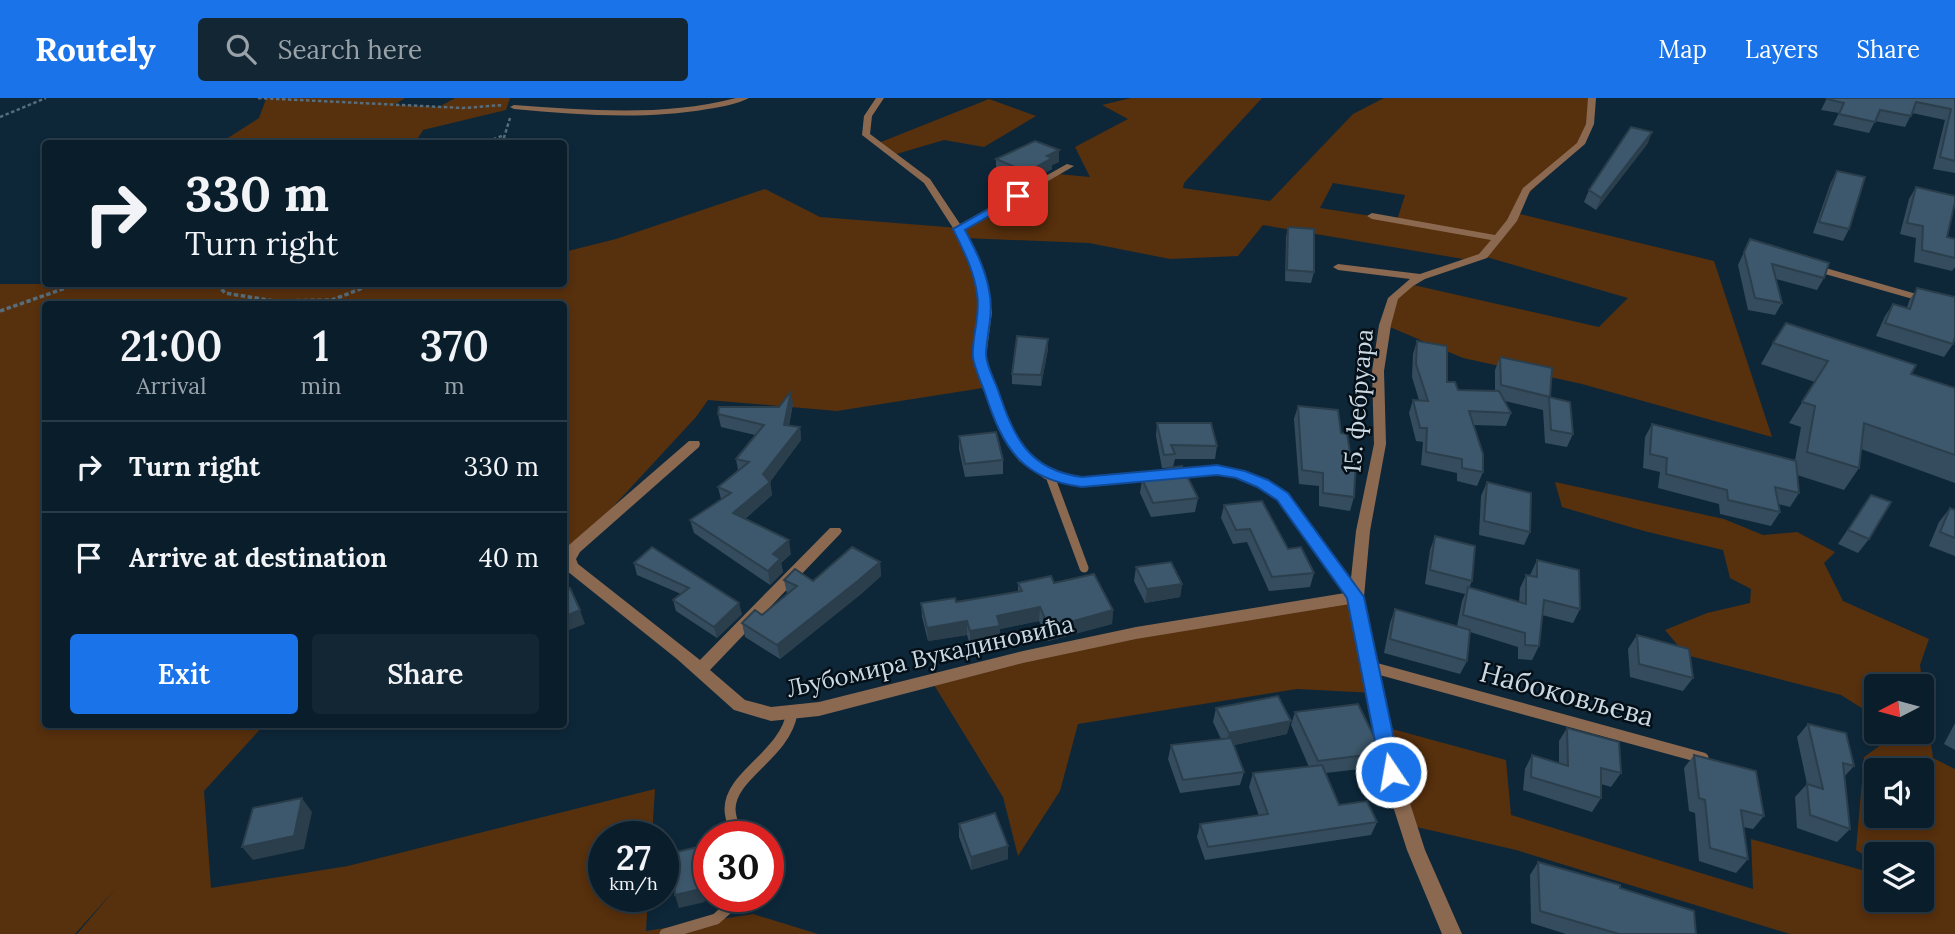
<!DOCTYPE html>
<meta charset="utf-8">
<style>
body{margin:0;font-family:Lora,serif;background:#132633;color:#f1f3f6;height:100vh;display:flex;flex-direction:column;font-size:26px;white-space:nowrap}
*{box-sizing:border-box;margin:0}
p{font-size:23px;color:#99a2a9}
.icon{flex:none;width:38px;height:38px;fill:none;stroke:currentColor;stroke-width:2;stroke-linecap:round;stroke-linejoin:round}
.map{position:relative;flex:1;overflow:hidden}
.drawer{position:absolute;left:42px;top:203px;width:525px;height:427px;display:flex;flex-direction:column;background:#0a1d2b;border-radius:7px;box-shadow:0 4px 10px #0003,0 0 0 2px #2a3b47}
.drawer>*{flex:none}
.banner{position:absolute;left:42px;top:42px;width:525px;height:147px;border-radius:7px;box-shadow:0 4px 10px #0003,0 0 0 2px #2a3b47;background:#0a1d2b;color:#f1f3f6;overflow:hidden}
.needle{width:46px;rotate:264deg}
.tools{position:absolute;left:1864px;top:576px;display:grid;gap:14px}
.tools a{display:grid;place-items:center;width:70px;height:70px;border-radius:7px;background:#0a1d2b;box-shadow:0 4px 10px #0003,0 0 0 2px #2a3b47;font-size:35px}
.speed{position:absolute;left:588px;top:723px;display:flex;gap:14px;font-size:35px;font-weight:700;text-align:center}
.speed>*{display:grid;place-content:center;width:91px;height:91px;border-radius:50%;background:#0a1d2b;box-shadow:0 4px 10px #0003,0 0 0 2px #2a3b47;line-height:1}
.speed small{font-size:18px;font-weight:400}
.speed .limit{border:10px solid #d22;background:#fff;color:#111}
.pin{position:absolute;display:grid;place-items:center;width:60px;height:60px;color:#fff;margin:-30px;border-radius:14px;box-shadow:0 4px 10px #0006}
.me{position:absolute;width:77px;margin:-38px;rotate:348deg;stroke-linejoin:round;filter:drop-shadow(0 0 5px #0008)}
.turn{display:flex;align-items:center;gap:24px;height:147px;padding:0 28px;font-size:32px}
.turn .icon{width:91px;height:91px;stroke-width:2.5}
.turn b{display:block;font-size:49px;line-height:60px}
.eta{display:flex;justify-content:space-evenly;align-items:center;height:119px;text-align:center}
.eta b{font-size:42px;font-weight:600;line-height:49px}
.action{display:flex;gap:14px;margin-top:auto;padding:14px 28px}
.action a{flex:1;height:80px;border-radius:7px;background:#1a73e8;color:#fff;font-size:28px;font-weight:600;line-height:80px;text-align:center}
.action a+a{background:#132633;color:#f1f3f6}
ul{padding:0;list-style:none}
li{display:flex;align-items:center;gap:21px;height:91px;padding:0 28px;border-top:2px solid #2a3b47}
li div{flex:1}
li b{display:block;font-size:26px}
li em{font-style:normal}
header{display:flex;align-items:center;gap:42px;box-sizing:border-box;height:98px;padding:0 35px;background:#1a73e8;color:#fff}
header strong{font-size:33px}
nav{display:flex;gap:38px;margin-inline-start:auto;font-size:24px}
.search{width:490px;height:63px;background:#132633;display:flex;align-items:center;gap:18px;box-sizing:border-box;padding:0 24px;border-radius:7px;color:#99a2a9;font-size:26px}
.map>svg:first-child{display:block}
.green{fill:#57300d;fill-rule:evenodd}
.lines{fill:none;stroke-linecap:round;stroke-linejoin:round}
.path-far1{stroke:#576d7c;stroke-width:2.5;stroke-dasharray:3.5 2.5;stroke-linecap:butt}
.path{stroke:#576d7c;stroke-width:3.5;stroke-dasharray:4.5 2.5;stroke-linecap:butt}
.lane-far1{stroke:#8b6950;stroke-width:9}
.lane{stroke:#8b6950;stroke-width:11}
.street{fill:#8b6950;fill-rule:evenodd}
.wall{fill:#344c5d}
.shaded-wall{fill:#2b3e4c}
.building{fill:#3d586c;stroke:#2b3e4c;stroke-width:2}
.route{fill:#1a73e8;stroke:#114b97;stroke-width:2}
.labels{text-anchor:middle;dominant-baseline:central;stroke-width:5;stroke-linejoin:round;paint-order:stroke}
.street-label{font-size:24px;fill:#c9d8e3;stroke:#050f17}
.near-street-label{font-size:28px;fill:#c9d8e3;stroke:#050f17}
</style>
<header>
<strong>Routely</strong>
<div class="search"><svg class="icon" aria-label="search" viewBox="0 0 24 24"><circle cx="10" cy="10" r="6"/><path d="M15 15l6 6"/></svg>Search here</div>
<nav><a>Map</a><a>Layers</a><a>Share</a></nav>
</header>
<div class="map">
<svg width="1955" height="836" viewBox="0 0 1955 836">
<rect width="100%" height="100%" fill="#0d2739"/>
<g class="green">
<path d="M 255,0 L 405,0 L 394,7 L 439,9 L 455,0 L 510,0 L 506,12 L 423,32 L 415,45 L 220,45 L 259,20 L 266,1 Z"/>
<path d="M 1131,0 L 1262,0 L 1184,85 L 1183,90 L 1270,103 L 1353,16 L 1384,0 L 1592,0 C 1591,9 1592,19 1589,27 C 1578,65 1532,79 1516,115 L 1714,163 L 1772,339 L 1582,286 L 1463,260 L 1385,227 L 1393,200 L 1409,186 L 1599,229 L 1628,200 L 1483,158 L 1469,162 L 1263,127 L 1238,158 L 1170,161 L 1089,145 L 964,140 L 986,214 L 980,259 L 989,289 L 837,313 L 708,302 L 696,319 L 574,451 L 564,456 L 564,206 L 46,206 L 46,626 L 264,627 L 204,693 L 211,790 L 348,768 L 655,691 L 652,738 L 604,738 L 604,798 L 648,798 L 646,833 L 753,816 L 818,836 L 77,836 L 117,789 L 75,836 L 0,836 L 0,186 L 564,186 L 564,154 L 616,141 L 765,91 L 820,119 L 959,130 L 1058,76 L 1090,79 L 1075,49 L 1128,21 L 1102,7 ZM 1333,85 L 1405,97 L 1397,122 L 1320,110 Z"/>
<path d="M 989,1 L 1036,18 L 984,49 L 944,42 L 893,57 L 876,46 Z"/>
<path d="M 1555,384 L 1724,421 L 1763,437 L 1797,434 L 1835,454 L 1824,465 L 1843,503 L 1929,541 L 1920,567 L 1933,660 L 1955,671 L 1955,836 L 1790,836 L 1516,752 L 1408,727 L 1381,628 L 1506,662 L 1511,717 L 1753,791 L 1751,741 L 1876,776 L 1876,802 L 1922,802 L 1922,756 L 1876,756 L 1876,765 L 1856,752 L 1864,659 L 1899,634 L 1922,634 L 1922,588 L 1876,588 L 1876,619 L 1841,597 L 1686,557 L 1665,532 L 1707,515 L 1750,505 L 1751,491 L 1730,480 L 1723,452 L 1644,433 L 1562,409 ZM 1876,672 L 1922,672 L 1922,718 L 1876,718 Z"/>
<path d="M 1356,499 L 1375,595 L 1297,591 L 1078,626 L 1060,693 L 1018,758 L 1003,699 L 931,582 L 1023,559 Z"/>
</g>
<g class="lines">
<g class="path-far1">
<path d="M 258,0 L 463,10 L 503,7"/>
<path d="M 0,19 L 46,0"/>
<path d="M 482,46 L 504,37"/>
<path d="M 502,46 L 510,20"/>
</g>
<g class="path">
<path d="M 217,186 L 225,195 L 274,203 L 332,202 L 373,186"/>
<path d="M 0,213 L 77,186"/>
</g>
<path class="lane-far1" d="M 1050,378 L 1084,470"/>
<g class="lane">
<path d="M 1371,569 L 1703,660"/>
<path d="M 737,738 C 734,729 730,720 730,711 C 730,677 785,657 792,615"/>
<path d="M 665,836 L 716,821 L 742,798"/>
</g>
<g class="street">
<path d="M 736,0 L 749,0 C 738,6 721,9 708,11 C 643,22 579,17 514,11 L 510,9 L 514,7 C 588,12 662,19 736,0 Z"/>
<path d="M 876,0 L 884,0 L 872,18 L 870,36 L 930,81 L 960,126 L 1067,66 L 1074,68 L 964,132 L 981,166 L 992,214 L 986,259 L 1011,331 L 1029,357 L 1054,374 L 1081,380 L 1217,368 L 1245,373 L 1267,382 L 1287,395 L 1351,480 L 1356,433 L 1374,346 L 1372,273 L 1379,227 L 1388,200 L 1410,181 L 1338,172 L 1333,169 L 1338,166 L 1420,176 L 1479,156 L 1491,142 L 1372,121 L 1367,118 L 1372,115 L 1495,137 L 1507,122 L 1523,90 L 1577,45 L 1586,26 L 1588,0 L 1596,0 L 1594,26 L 1585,46 L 1530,93 L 1517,123 L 1487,160 L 1425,181 L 1413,188 L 1398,201 L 1391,227 L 1384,273 L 1386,346 L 1370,433 L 1364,499 L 1400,674 L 1425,752 L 1462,836 L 1442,836 L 1407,752 L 1382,674 L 1350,506 L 1136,541 L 1023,565 L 819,618 L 771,623 L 734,612 L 677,561 L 567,473 C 561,463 564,456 569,447 L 689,343 L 699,343 L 700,346 L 699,349 L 580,454 L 576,461 L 578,466 L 700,562 L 830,430 L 840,430 L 842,433 L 840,436 L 710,572 L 745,602 L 771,609 L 819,604 L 1023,553 L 1136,529 L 1345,495 L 1277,401 L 1257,388 L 1237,380 L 1217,376 L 1081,388 L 1045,381 L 1019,363 L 999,331 L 974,259 L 980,214 L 971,166 L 962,144 L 924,85 L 862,37 L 864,18 Z"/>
<path d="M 1808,165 L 1955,207 L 1955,213 L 1804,170 L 1803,168 Z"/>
</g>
</g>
<g class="wall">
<path d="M 1827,0 L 1955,0 L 1955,75 L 1933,71 L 1945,22 L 1912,15 L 1905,29 L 1875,23 L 1869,35 L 1833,27 L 1839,15 L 1821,12 Z"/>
<path d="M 1648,45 L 1596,112 L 1584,104 L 1589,92 Z"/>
<path d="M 996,61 L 1059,64 L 1052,67 L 1052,71 L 1027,85 L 996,73 Z"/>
<path d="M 1837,73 L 1849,131 L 1843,143 L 1813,135 L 1831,84 Z"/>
<path d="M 1916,89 L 1947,139 L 1955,141 L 1955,169 L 1952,173 L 1914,164 L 1916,140 L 1900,136 L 1909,101 Z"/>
<path d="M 1288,129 L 1314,174 L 1311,185 L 1285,183 L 1286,139 Z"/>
<path d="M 1750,141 L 1824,180 L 1817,192 L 1776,181 L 1782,205 L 1775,217 L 1748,212 L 1738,167 Z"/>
<path d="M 1917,190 L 1953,246 L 1944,259 L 1876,238 L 1885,218 L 1893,206 L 1907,210 L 1909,203 Z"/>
<path d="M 1417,243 L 1447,284 L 1458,292 L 1495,293 L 1495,272 L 1500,259 L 1550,299 L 1573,336 L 1567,349 L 1545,345 L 1543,312 L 1505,303 L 1511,315 L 1506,328 L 1473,327 L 1483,374 L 1477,388 L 1457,383 L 1457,375 L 1421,367 L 1423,344 L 1416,343 L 1409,315 L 1413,302 L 1419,302 L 1412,279 L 1413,256 Z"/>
<path d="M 1773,245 L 1911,276 L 1955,290 L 1955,385 L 1861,351 L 1859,370 L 1844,392 L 1797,377 L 1799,395 L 1790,409 L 1778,406 L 1780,414 L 1771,428 L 1720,416 L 1719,406 L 1658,390 L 1660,374 L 1643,370 L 1645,339 L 1652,326 L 1795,362 L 1801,329 L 1789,325 L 1815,284 L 1761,266 Z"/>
<path d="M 1048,251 L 1041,288 L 1012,286 L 1012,276 Z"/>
<path d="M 793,306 L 789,328 L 800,329 L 801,342 L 770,384 L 772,397 L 745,421 L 791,456 L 781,465 L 783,474 L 770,487 L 694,435 L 690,422 L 721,401 L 718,389 L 738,372 L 736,361 L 755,337 L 721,329 L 718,316 Z"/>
<path d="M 1298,308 L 1341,335 L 1351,360 L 1354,399 L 1350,413 L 1319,408 L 1319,388 L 1299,386 L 1294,321 Z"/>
<path d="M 1157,325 L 1217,348 L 1215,361 L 1175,361 L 1173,369 L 1198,400 L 1195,414 L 1151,419 L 1140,395 L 1142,381 L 1166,379 L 1167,370 L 1162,370 L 1156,338 Z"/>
<path d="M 959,338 L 1003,362 L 1003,376 L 965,379 L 959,351 Z"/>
<path d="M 1487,384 L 1530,434 L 1524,447 L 1479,437 L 1481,398 Z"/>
<path d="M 1871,397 L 1869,441 L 1858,455 L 1838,446 Z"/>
<path d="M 1224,407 L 1288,451 L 1314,475 L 1310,489 L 1269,493 L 1247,444 L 1233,446 L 1221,420 Z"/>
<path d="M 1950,410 L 1955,412 L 1955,458 L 1929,448 L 1939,424 Z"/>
<path d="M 1435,438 L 1472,483 L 1469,490 L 1519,504 L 1520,490 L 1526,477 L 1530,477 L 1537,462 L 1580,511 L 1573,525 L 1542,517 L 1539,548 L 1532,562 L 1518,561 L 1518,549 L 1470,534 L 1467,563 L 1460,576 L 1384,555 L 1390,525 L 1395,511 L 1457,528 L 1462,503 L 1465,496 L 1425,486 L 1430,452 Z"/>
<path d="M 652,449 L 742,516 L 717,540 L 676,513 L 673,502 L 681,496 L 637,477 L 634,465 Z"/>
<path d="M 880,464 L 881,478 L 861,496 L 780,561 L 745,539 L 742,525 L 762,517 L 787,496 L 784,482 L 813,483 Z"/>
<path d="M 1136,469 L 1182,486 L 1180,499 L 1145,505 L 1134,483 Z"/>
<path d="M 1018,485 L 1054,485 L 1113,512 L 1112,526 L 1048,543 L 1039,523 L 1000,531 L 1000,542 L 970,547 L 967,537 L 928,543 L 922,519 L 921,505 L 956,504 L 1018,494 Z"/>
<path d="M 1637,537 L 1693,580 L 1683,593 L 1630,579 L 1628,551 Z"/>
<path d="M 1216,610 L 1287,636 L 1234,647 L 1244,674 L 1240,687 L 1180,695 L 1168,661 L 1171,647 L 1221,641 L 1213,624 Z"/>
<path d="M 1295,614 L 1382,655 L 1377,669 L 1326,675 L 1339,707 L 1377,724 L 1371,737 L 1205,762 L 1197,739 L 1200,726 L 1259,718 L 1249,689 L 1253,675 L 1309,669 L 1291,627 Z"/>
<path d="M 1955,625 L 1955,652 L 1944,646 Z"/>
<path d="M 1808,626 L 1854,668 L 1844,679 L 1850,731 L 1837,744 L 1797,730 L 1795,699 L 1807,686 L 1797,639 Z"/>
<path d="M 1567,630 L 1621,675 L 1611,689 L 1601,686 L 1601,700 L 1592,714 L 1523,692 L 1525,671 L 1532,657 L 1559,665 L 1559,643 Z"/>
<path d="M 1694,657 L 1764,718 L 1753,731 L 1743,729 L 1748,761 L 1736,775 L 1699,763 L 1695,715 L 1689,713 L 1684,670 Z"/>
<path d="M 959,726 L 1008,748 L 1008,761 L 971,772 L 959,739 Z"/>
<path d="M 1538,764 L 1620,790 L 1696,836 L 1566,836 L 1531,825 L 1530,777 Z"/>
</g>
<g class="shaded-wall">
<path d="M 1652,34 L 1648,45 L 1596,112 L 1601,100 Z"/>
<path d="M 1059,52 L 1059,64 L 1052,67 L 1052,71 L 1027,85 L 1027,74 L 1047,58 Z"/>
<path d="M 1048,241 L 1048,251 L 1041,288 L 1041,277 Z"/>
<path d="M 791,293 L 793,306 L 786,340 L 784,327 Z"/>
<path d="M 800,329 L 801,342 L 770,384 L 772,397 L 736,428 L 733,415 Z"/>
<path d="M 789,442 L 791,456 L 781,465 L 783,474 L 770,487 L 768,473 L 773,456 Z"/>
<path d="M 880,464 L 881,478 L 861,496 L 780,561 L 777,547 Z"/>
<path d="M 1182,486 L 1180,499 L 1145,505 L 1147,491 Z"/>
<path d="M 739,505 L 742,516 L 717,540 L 714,529 Z"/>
<path d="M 1040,509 L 1039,523 L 1000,531 L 1000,542 L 970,547 L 970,533 L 997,518 Z"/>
<path d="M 580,512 L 585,526 L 564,534 L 564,519 Z"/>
<path d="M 1113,512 L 1112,526 L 1048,543 L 1049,530 Z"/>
<path d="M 967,523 L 967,537 L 928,543 L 927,530 Z"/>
<path d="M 1291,623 L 1287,636 L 1225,649 L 1229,635 Z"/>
<path d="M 302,700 L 312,714 L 304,751 L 253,762 L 242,749 Z"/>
<path d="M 1008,748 L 1008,761 L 971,772 L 971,759 Z"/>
<path d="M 698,749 L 702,762 L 705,804 L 679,810 L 675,797 Z"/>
</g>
<g class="building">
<path d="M 1828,0 L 1955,0 L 1955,63 L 1940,59 L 1951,11 L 1916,4 L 1911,18 L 1880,12 L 1875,24 L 1839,16 L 1844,5 L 1827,1 Z"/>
<path d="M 1631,29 L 1652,34 L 1601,100 L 1589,92 Z"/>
<path d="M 1035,43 L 1059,52 L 1047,58 L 1052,60 L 1027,74 L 996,61 Z"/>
<path d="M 1837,73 L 1865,79 L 1849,131 L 1819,124 Z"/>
<path d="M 1916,89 L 1955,98 L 1955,104 L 1947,139 L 1955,141 L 1955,160 L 1922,152 L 1923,128 L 1907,125 Z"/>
<path d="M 1288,129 L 1314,131 L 1314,174 L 1287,172 Z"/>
<path d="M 1750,141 L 1829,165 L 1824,180 L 1772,166 L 1782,205 L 1755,200 L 1744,154 Z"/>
<path d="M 1917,190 L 1955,199 L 1955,239 L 1953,246 L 1885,225 L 1893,206 L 1910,211 Z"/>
<path d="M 1786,225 L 1916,267 L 1911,276 L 1955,290 L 1955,357 L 1864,325 L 1859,370 L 1807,354 L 1815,308 L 1802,304 L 1828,263 L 1773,245 Z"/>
<path d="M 1017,238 L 1048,241 L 1041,277 L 1012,276 Z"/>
<path d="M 1417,243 L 1447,248 L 1447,284 L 1455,284 L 1458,292 L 1499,293 L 1511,315 L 1469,313 L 1483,356 L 1483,374 L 1462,370 L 1462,361 L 1426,354 L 1427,330 L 1420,330 L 1413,302 L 1428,303 L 1416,266 Z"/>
<path d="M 1500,259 L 1552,270 L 1550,299 L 1501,287 Z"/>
<path d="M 791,293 L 784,327 L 800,329 L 763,376 L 770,384 L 733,415 L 789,442 L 773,456 L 780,461 L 768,473 L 690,422 L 731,395 L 718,389 L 749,364 L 736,361 L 764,327 L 718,316 L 719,309 L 779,309 Z"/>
<path d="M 1549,299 L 1570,304 L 1573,336 L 1551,332 Z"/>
<path d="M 1298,308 L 1338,312 L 1341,335 L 1347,336 L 1351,360 L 1356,361 L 1354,399 L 1323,395 L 1323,375 L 1302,372 Z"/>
<path d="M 1157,325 L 1211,325 L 1217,348 L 1171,347 L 1175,356 L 1164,357 Z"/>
<path d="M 1652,326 L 1796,363 L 1799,395 L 1775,389 L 1780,414 L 1728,402 L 1727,392 L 1666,376 L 1667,360 L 1650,356 Z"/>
<path d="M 996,334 L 1003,362 L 965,366 L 959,338 Z"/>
<path d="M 1182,368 L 1198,400 L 1153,405 L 1142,381 L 1169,378 L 1167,370 Z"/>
<path d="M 1487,384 L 1531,395 L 1530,434 L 1484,423 Z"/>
<path d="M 1871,397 L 1891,404 L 1869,441 L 1848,432 Z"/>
<path d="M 1262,403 L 1288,451 L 1301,449 L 1314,475 L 1272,479 L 1250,431 L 1236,432 L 1224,407 Z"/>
<path d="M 1950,410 L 1955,412 L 1955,440 L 1940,434 Z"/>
<path d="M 1435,438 L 1475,448 L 1472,483 L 1430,472 Z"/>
<path d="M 652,449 L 739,505 L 714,529 L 673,502 L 689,490 L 634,465 Z"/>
<path d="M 852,449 L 880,464 L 859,482 L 777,547 L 742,525 L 755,512 L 762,517 L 797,488 L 784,482 L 795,471 L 813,483 Z"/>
<path d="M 1537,462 L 1579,472 L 1580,511 L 1544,502 L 1539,548 L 1525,547 L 1525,535 L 1463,517 L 1468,489 L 1526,506 L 1526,477 L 1537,479 Z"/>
<path d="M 1171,464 L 1182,486 L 1147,491 L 1136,469 Z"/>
<path d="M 1094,476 L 1113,512 L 1049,530 L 1040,509 L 997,518 L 1000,528 L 970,533 L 967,523 L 927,530 L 921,505 L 955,500 L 956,504 L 1022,493 L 1018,485 L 1051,478 L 1054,485 Z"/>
<path d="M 570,490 L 580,512 L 564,519 L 564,492 Z"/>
<path d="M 1395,511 L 1470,532 L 1467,563 L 1390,541 Z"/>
<path d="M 1637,537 L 1689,551 L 1693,580 L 1639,566 Z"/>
<path d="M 1278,598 L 1291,623 L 1229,635 L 1216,610 Z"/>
<path d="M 1358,606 L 1382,655 L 1318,663 L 1295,614 Z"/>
<path d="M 1808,626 L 1846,635 L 1854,668 L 1843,665 L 1850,731 L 1810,717 L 1807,686 L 1823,691 Z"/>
<path d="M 1567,630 L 1619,644 L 1621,675 L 1601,670 L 1601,700 L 1531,679 L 1532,657 L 1568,668 Z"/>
<path d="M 1231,640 L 1244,674 L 1183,682 L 1171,647 Z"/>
<path d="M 1694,657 L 1756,673 L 1764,718 L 1741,712 L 1748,761 L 1710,750 L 1705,702 L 1699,700 Z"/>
<path d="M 1322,667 L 1339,707 L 1367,703 L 1377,724 L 1208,749 L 1200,726 L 1268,716 L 1253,675 Z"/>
<path d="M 302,700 L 294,738 L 242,749 L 253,710 Z"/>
<path d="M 995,715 L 1008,748 L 971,759 L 959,726 Z"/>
<path d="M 698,749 L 701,791 L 675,797 L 672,755 Z"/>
<path d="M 1538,764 L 1620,787 L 1620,790 L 1694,813 L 1696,836 L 1619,836 L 1540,813 Z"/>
</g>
<path class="route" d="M 1015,96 L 1024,98 L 965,132 C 975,151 985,170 989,192 C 994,215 987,234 986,256 C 986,267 994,281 998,292 C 1014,339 1028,372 1082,379 L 1217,367 L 1245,373 L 1268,382 L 1288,395 L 1364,499 L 1401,674 L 1398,680 L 1391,682 L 1384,680 L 1381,674 L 1347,500 L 1277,402 L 1257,389 L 1236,380 L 1217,377 L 1082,389 C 1021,381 1003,350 985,295 C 981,284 975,271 973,260 C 971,240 981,218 977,196 C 974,172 963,152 953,131 Z"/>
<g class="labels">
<g class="street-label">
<text transform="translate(1358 303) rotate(-85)">15. фебруара</text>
<text transform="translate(930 558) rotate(-13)">Љубомира Вукадиновића</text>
</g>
<g class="near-street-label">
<text transform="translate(1567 596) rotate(15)">Набоковљева</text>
</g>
</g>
</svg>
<div class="tools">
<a><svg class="needle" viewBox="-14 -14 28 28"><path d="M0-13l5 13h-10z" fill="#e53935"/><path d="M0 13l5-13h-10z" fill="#99a2a9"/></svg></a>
<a><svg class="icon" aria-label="sound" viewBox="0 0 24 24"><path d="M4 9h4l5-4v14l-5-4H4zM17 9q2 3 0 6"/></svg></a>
<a><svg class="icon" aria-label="layers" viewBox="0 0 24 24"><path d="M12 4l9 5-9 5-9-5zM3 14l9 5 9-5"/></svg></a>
</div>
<div class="speed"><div>27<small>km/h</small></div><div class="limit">30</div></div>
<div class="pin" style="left:1018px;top:98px;background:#d93025"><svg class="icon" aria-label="arrive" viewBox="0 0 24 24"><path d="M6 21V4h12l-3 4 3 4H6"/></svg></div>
<svg class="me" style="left:1391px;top:674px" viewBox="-20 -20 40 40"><circle r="17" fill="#1a73e8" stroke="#fff" stroke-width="3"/><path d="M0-11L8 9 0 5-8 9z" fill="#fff"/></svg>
<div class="banner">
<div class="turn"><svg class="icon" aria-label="right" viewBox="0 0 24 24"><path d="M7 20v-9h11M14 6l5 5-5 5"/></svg><div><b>330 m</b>Turn right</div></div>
</div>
<section class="drawer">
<div class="eta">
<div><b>21:00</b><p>Arrival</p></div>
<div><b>1</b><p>min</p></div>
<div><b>370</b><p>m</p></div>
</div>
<ul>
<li><svg class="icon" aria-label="right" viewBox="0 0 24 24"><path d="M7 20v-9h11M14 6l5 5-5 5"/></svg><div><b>Turn right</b></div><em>330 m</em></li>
<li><svg class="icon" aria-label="arrive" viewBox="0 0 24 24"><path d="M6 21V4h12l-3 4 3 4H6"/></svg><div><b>Arrive at destination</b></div><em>40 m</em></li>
</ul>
<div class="action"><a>Exit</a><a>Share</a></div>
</section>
</div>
